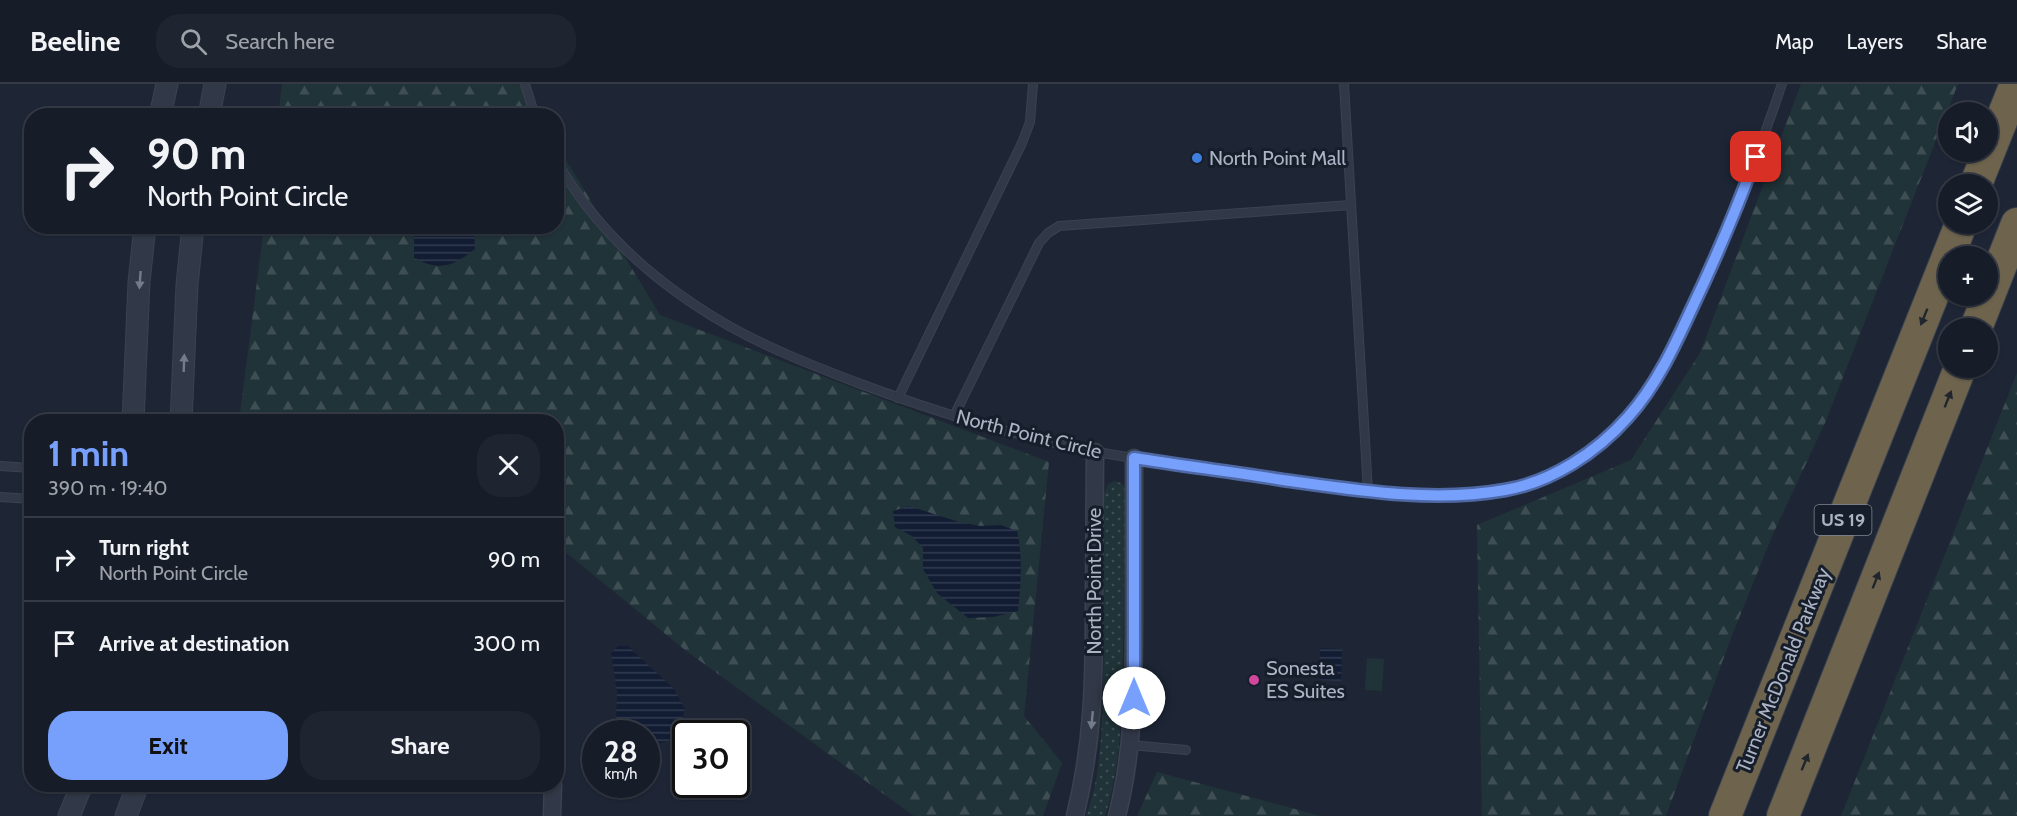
<!DOCTYPE html>
<meta charset="utf-8">
<style>
body{margin:0;font-family:Cabin,sans-serif;background:#1f2530;color:#f1f3f6;height:100vh;display:flex;flex-direction:column;font-size:22px;white-space:nowrap}
*{box-sizing:border-box;margin:0}
p{font-size:20px;color:#9ea1a8}
.icon{flex:none;width:33px;height:33px;fill:none;stroke:currentColor;stroke-width:2;stroke-linecap:round;stroke-linejoin:round}
.map{position:relative;flex:1;overflow:hidden}
.panel{position:absolute;left:24px;top:330px;width:540px;height:378px;display:flex;flex-direction:column;background:#161c28;border-radius:24px;box-shadow:0 2px 4px #0004,0 0 0 2px #353a45}
.panel>*{flex:none}
.hud{position:absolute;left:24px;top:24px;width:540px;height:126px;border-radius:24px;box-shadow:0 2px 4px #0004,0 0 0 2px #353a45;background:#161c28;color:#f1f3f6;overflow:hidden}
.buttons{position:absolute;left:1938px;top:18px;display:grid;gap:12px}
.buttons a{display:grid;place-items:center;width:60px;height:60px;border-radius:50%;background:#161c28;box-shadow:0 2px 4px #0004,0 0 0 2px #353a45;font-size:30px}
.speed{position:absolute;left:582px;top:636px;display:flex;gap:12px;font-size:30px;font-weight:700;text-align:center}
.speed>*{display:grid;place-content:center;width:78px;height:78px;border-radius:50%;background:#161c28;box-shadow:0 2px 4px #0004,0 0 0 2px #353a45;line-height:1}
.speed small{font-size:15px;font-weight:400}
.speed .limit{border:3px solid #111;border-radius:9px;background:#fff;color:#111}
.pin{position:absolute;display:grid;place-items:center;width:51px;height:51px;color:#fff;margin:-26px;border-radius:12px;box-shadow:0 3px 9px #0006}
.me{position:absolute;width:66px;margin:-33px;rotate:0deg;stroke-linejoin:round;filter:drop-shadow(0 0 4px #0008)}
.turn{display:flex;align-items:center;gap:21px;height:126px;padding:0 24px;font-size:27px}
.turn .icon{width:78px;height:78px;stroke-width:2.5}
.turn b{display:block;font-size:42px;line-height:51px}
.round{display:grid;place-items:center;flex:none;width:63px;height:63px;border-radius:24px;background:#1f2530}
.summary{display:flex;align-items:center;justify-content:space-between;height:102px;padding:0 24px}
h1{font-size:36px;font-weight:800;line-height:45px;color:#77a0fd}
.action{display:flex;gap:12px;margin-top:auto;padding:12px 24px}
.action a{flex:1;height:69px;border-radius:24px;background:#77a0fd;color:#111;font-size:24px;font-weight:800;line-height:69px;text-align:center}
.action a+a{background:#1f2530;color:#f1f3f6}
ul{padding:0;list-style:none}
li{display:flex;align-items:center;gap:18px;height:84px;padding:0 24px;border-top:2px solid #353a45}
li div{flex:1}
li b{display:block;font-size:22px}
li em{font-style:normal}
header{display:flex;align-items:center;gap:36px;box-sizing:border-box;height:84px;padding:0 30px;background:#161c28;border-bottom:2px solid #353a45}
header strong{font-size:28px}
nav{display:flex;gap:33px;margin-inline-start:auto;font-size:21px}
.search{width:420px;height:54px;background:#1f2530;display:flex;align-items:center;gap:15px;box-sizing:border-box;padding:0 21px;border-radius:24px;color:#9ea1a8;font-size:22px}
.map>svg:first-child{display:block}
.grass{fill:url(#grass-dots)}
.forest{fill:url(#forest-firs)}
.pitch{fill:#203338}
.water{fill:url(#water-rules)}
.lines{fill:none;stroke-linecap:round;stroke-linejoin:round}
.service-casing{stroke:#3b4250;stroke-width:10}
.minor-casing{stroke:#3b4250;stroke-width:19}
.tertiary-casing{stroke:#3b4250;stroke-width:23}
.motorway-casing{stroke:#39404e;stroke-width:34}
.service{stroke:#313847;stroke-width:8}
.minor{stroke:#313847;stroke-width:16}
.tertiary{stroke:#313847;stroke-width:21}
.motorway{stroke:#6e644e;stroke-width:32}
.oneway{fill:#747c8c}
.oneway2{fill:#20252e}
.route-casing{stroke:#4d68a4;stroke-width:15}
.route{stroke:#77a0fd;stroke-width:10}
.shop-dot{fill:#3f7fe0;stroke:#171e2b;stroke-width:2}
.hotel-dot{fill:#d1479c;stroke:#171e2b;stroke-width:2}
.labels{text-anchor:middle;dominant-baseline:central;stroke-width:6;stroke-linejoin:round;paint-order:stroke}
.shield{fill:#171e2b;stroke:#7f8696;stroke-width:1.5}
.shield-label{font-size:18px;font-weight:bold;fill:#abb3c4}
.poi-label{font-size:20px;fill:#abb3c4;stroke:#171e2b;text-anchor:start}
.street-label{font-size:20px;fill:#abb3c4;stroke:#171e2b}
</style>
<header>
<strong>Beeline</strong>
<div class="search"><svg class="icon" aria-label="search" viewBox="0 0 24 24"><circle cx="10" cy="10" r="6"/><path d="M15 15l6 6"/></svg>Search here</div>
<nav><a>Map</a><a>Layers</a><a>Share</a></nav>
</header>
<div class="map">
<svg width="2017" height="732" viewBox="0 0 2017 732">
<defs>
<pattern id="grass-dots" width="8" height="8" patternUnits="userSpaceOnUse" patternTransform="scale(1.5)"><rect width="8" height="8" fill="#203338"/><path d="M2 2h.1M6 6h.1" fill="none" stroke="#3e4e53" stroke-width="1.8" stroke-linecap="round"/></pattern>
<pattern id="forest-firs" width="22" height="20" patternUnits="userSpaceOnUse" patternTransform="scale(1.5)"><rect width="22" height="20" fill="#203338"/><path d="M5 1l3.5 6h-7zM16 11l3.5 6h-7z" fill="#3e4e53"/></pattern>
<pattern id="water-rules" width="6" height="5" patternUnits="userSpaceOnUse" patternTransform="scale(1.5)"><rect width="6" height="5" fill="#121d34"/><path d="M0 2.5h6" fill="none" stroke="#323b50"/></pattern>
</defs>
<rect width="100%" height="100%" fill="#1e2636"/>
<path class="grass" d="M 1114,397 L 1121,399 L 1126,404 C 1125,457 1124,511 1123,564 C 1122,619 1122,679 1105,732 L 1086,732 C 1101,692 1102,646 1103,604 C 1105,539 1103,475 1104,410 L 1108,400 Z"/>
<g class="forest">
<path d="M 282,0 L 519,0 L 538,31 L 278,32 Z"/>
<path d="M 1801,0 L 1958,0 L 1825,339 L 1773,450 L 1731,554 L 1666,732 L 1482,732 L 1477,441 L 1631,376 L 1700,269 Z"/>
<path d="M 557,61 L 660,231 L 1049,378 L 1024,632 L 1062,679 L 1043,732 L 914,732 L 685,566 L 557,461 L 556,338 L 239,338 L 264,143 L 556,142 Z"/>
<path d="M 2017,289 L 2017,732 L 1841,732 Z"/>
<path d="M 1157,688 L 1321,732 L 1137,732 Z"/>
</g>
<path class="pitch" d="M 1367,574 L 1384,575 L 1382,607 L 1365,606 Z"/>
<g class="water">
<path d="M 414,143 L 474,143 L 475,165 C 453,182 441,188 414,174 Z"/>
<path d="M 909,422 L 959,438 L 980,442 L 1001,441 L 1017,447 C 1023,473 1021,500 1018,527 L 993,533 L 968,534 L 937,509 L 923,485 L 923,464 L 912,452 L 895,443 L 893,427 Z"/>
<path d="M 618,562 L 628,562 L 674,605 L 685,625 C 678,652 677,659 647,661 L 646,650 L 624,649 L 616,633 L 617,608 L 611,569 Z"/>
<path d="M 1320,564 L 1342,565 L 1341,597 L 1319,596 Z"/>
</g>
<g class="lines">
<g class="service-casing">
<g id="service">
<path d="M 525,0 L 535,32"/>
<path d="M 1344,0 L 1368,407"/>
<path d="M 556,76 C 596,147 659,202 729,242 C 770,265 814,282 858,299 C 936,328 1016,353 1098,368 C 1152,378 1207,385 1261,393 C 1340,404 1423,419 1502,406 C 1533,402 1562,386 1588,369 C 1641,334 1668,274 1695,218 C 1729,147 1757,74 1782,0"/>
<path d="M 898,314 L 1022,59 L 1030,38 L 1033,0"/>
<path d="M 954,332 L 1039,159 L 1048,149 L 1059,142 L 1351,121"/>
<path d="M 0,382 L 32,384"/>
<path d="M 0,413 L 32,415"/>
<path d="M 1130,661 L 1186,666"/>
</g>
</g>
<g class="minor-casing">
<g id="minor">
<path d="M 552,732 L 553,700"/>
<path d="M 1075,732 C 1093,660 1094,597 1094,523 C 1094,471 1095,420 1095,368"/>
<path d="M 1117,732 C 1134,666 1134,599 1134,531 C 1134,479 1134,427 1134,374"/>
</g>
</g>
<g class="tertiary-casing">
<g id="tertiary">
<path d="M 160,32 L 167,0"/>
<path d="M 209,32 L 215,0"/>
<path d="M 133,338 L 139,198 L 145,142"/>
<path d="M 181,338 L 187,201 L 193,142"/>
<path d="M 69,732 L 82,700"/>
<path d="M 126,732 L 138,700"/>
</g>
</g>
<g class="motorway-casing">
<g id="motorway">
<path d="M 1976,100 L 2016,0"/>
<path d="M 1976,244 L 2017,140"/>
<path d="M 1725,732 L 1961,140"/>
<path d="M 1783,732 L 1960,284"/>
</g>
</g>
<use href="#service" class="service"/>
<use href="#minor" class="minor"/>
<use href="#tertiary" class="tertiary"/>
<use href="#motorway" class="motorway"/>
</g>
<defs><path id="oneway-solid" d="M-6-.8H1V-3.2L6.5 0L1 3.2V.8H-6Z" transform="scale(1.5)"/></defs>
<g class="oneway">
<use href="#oneway-solid" transform="translate(140 196) rotate(94)"/>
<use href="#oneway-solid" transform="translate(184 279) rotate(-88)"/>
<use href="#oneway-solid" transform="translate(1092 636) rotate(95)"/>
</g>
<g class="oneway2">
<use href="#oneway-solid" transform="translate(1924 233) rotate(112)"/>
<use href="#oneway-solid" transform="translate(1948 315) rotate(-68)"/>
<use href="#oneway-solid" transform="translate(1876 496) rotate(-68)"/>
<use href="#oneway-solid" transform="translate(1805 678) rotate(-68)"/>
</g>
<g class="lines">
<g class="route-casing">
<path id="route" d="M 1134,614 L 1134,374 C 1184,382 1234,388 1283,396 C 1355,406 1432,419 1505,406 C 1552,398 1597,368 1628,333 C 1656,302 1675,261 1692,224 C 1716,174 1737,124 1756,73"/>
</g>
<use href="#route" class="route"/>
</g>
<circle class="shop-dot" cx="1197" cy="74" r="6"/>
<circle class="hotel-dot" cx="1254" cy="596" r="6"/>
<g class="labels">
<rect class="shield" x="1814.5" y="421" width="57" height="30" rx="4.5"/>
<g class="shield-label">
<text x="1843" y="436">US 19</text>
</g>
<g class="poi-label">
<text x="1209" y="74">North Point Mall</text>
<text x="1266" y="584">Sonesta<tspan x="1266" dy="23">ES Suites</tspan></text>
</g>
<g class="street-label">
<text transform="translate(1029 350) rotate(14)">North Point Circle</text>
<text transform="translate(1094 497) rotate(-90)">North Point Drive</text>
<text transform="translate(1783 586) rotate(-68)">Turner McDonald Parkway</text>
</g>
</g>
</svg>
<div class="buttons">
<a><svg class="icon" aria-label="sound" viewBox="0 0 24 24"><path d="M4 9h4l5-4v14l-5-4H4zM17 9q2 3 0 6"/></svg></a>
<a><svg class="icon" aria-label="layers" viewBox="0 0 24 24"><path d="M12 4l9 5-9 5-9-5zM3 14l9 5 9-5"/></svg></a>
<a>+</a>
<a>−</a>
</div>
<div class="speed"><div>28<small>km/h</small></div><div class="limit">30</div></div>
<div class="pin" style="left:1756px;top:73px;background:#d93025"><svg class="icon" aria-label="arrive" viewBox="0 0 24 24"><path d="M6 21V4h12l-3 4 3 4H6"/></svg></div>
<svg class="me" style="left:1134px;top:614px" viewBox="-20 -20 40 40"><circle r="19" fill="#fff"/><path d="M0-13L10 11 0 6-10 11z" fill="#77a0fd"/></svg>
<div class="hud">
<div class="turn"><svg class="icon" aria-label="right" viewBox="0 0 24 24"><path d="M7 20v-9h11M14 6l5 5-5 5"/></svg><div><b>90 m</b>North Point Circle</div></div>
</div>
<section class="panel">
<div class="summary"><div><h1>1 min</h1><p>390 m · 19:40</p></div><a class="round"><svg class="icon" aria-label="close" viewBox="0 0 24 24"><path d="M6 6l12 12M18 6L6 18"/></svg></a></div>
<ul>
<li><svg class="icon" aria-label="right" viewBox="0 0 24 24"><path d="M7 20v-9h11M14 6l5 5-5 5"/></svg><div><b>Turn right</b><p>North Point Circle</p></div><em>90 m</em></li>
<li><svg class="icon" aria-label="arrive" viewBox="0 0 24 24"><path d="M6 21V4h12l-3 4 3 4H6"/></svg><div><b>Arrive at destination</b></div><em>300 m</em></li>
</ul>
<div class="action"><a>Exit</a><a>Share</a></div>
</section>
</div>
